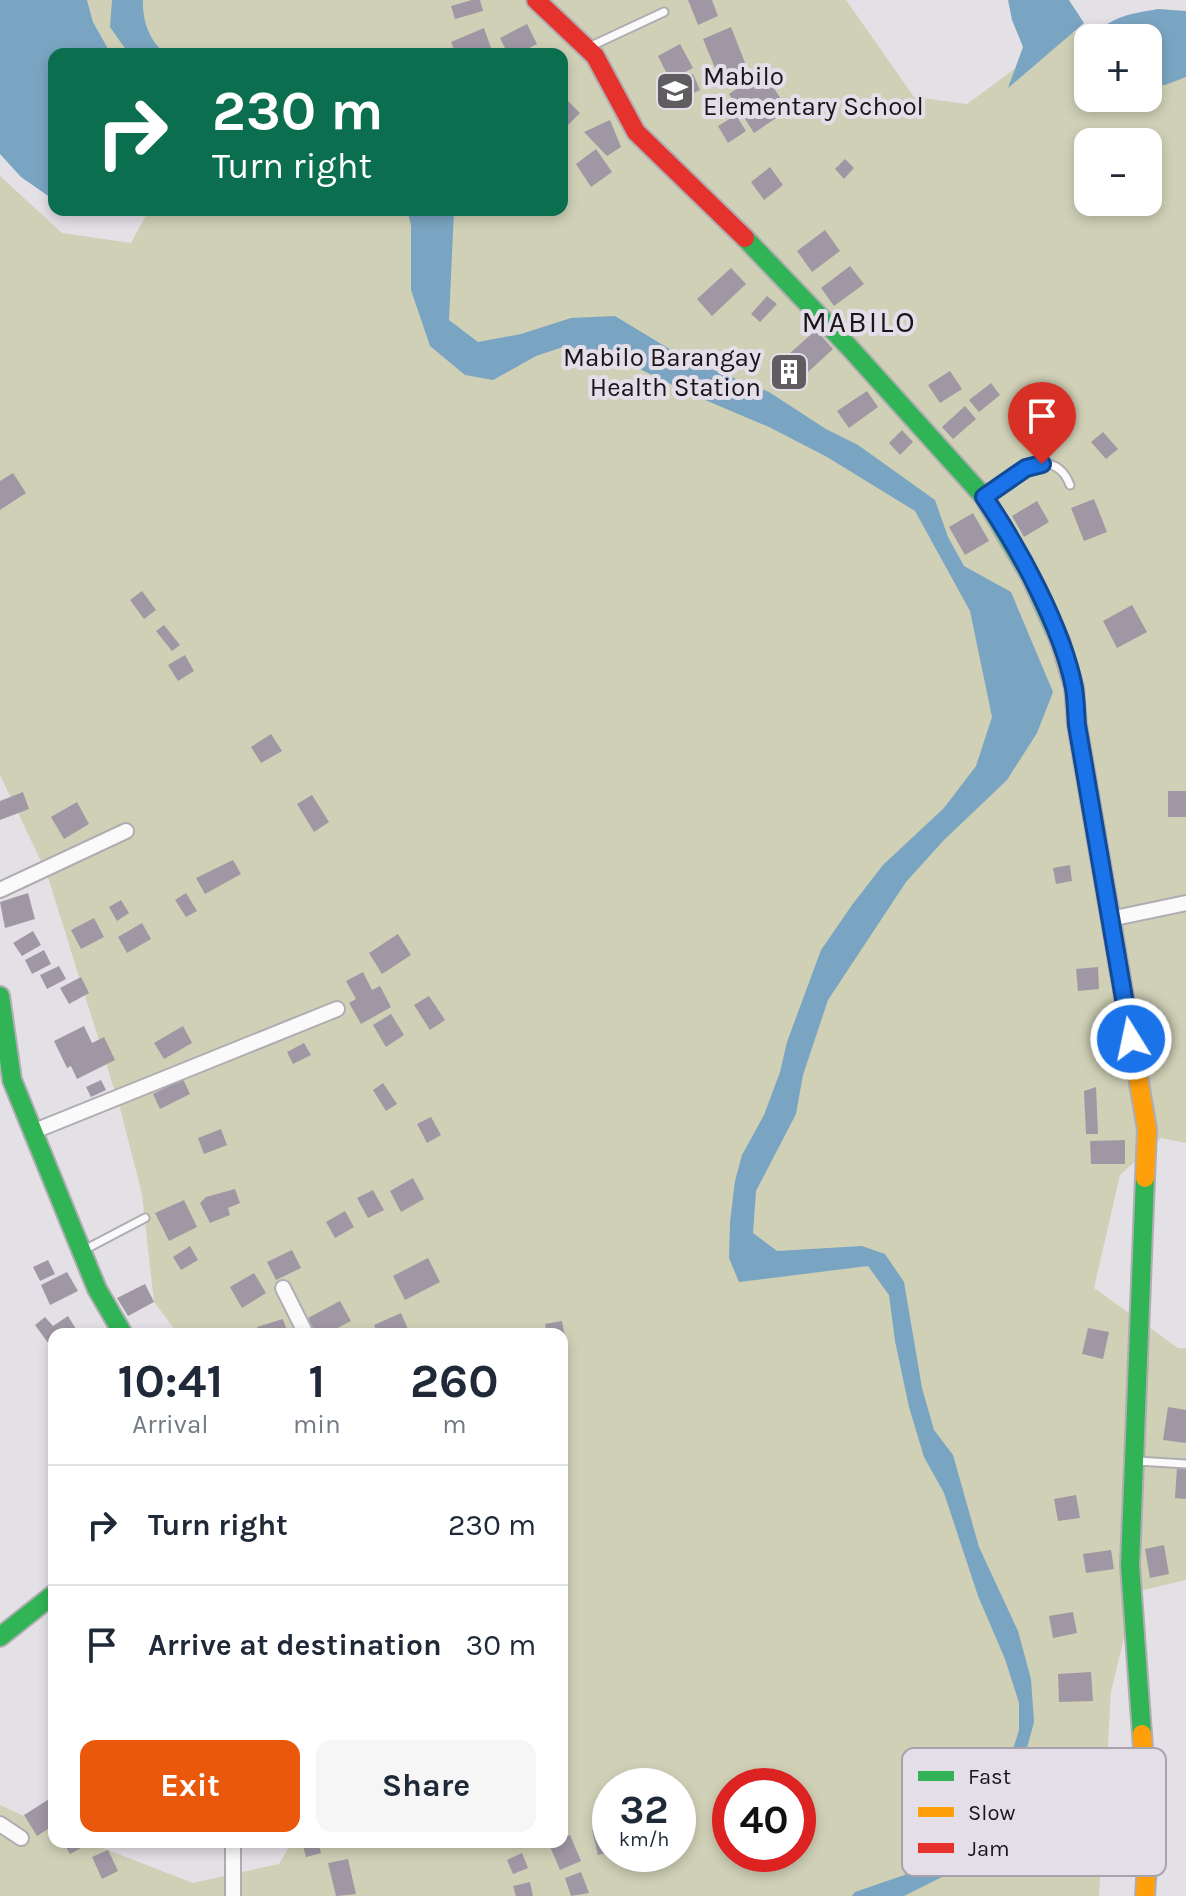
<!DOCTYPE html>
<meta charset="utf-8">
<style>
body{margin:0;font-family:Karla,sans-serif;background:#f6f6f7;color:#1f2937;height:100vh;display:flex;flex-direction:column;font-size:30px;white-space:nowrap}
*{box-sizing:border-box;margin:0}
p{font-size:26px;color:#747a83}
.icon{flex:none;width:44px;height:44px;fill:none;stroke:currentColor;stroke-width:2;stroke-linecap:round;stroke-linejoin:round}
.map{position:relative;flex:1;overflow:hidden}
.panel{position:absolute;left:48px;top:1328px;width:520px;height:520px;display:flex;flex-direction:column;background:#fff;border-radius:16px;box-shadow:0 4px 12px #0003}
.panel>*{flex:none}
.guide{position:absolute;left:48px;top:48px;width:520px;height:168px;border-radius:16px;box-shadow:0 4px 12px #0003;background:#0b6e4f;color:#fff;overflow:hidden}
.buttons{position:absolute;left:1074px;top:24px;display:grid;gap:16px}
.buttons a{display:grid;place-items:center;width:88px;height:88px;border-radius:16px;background:#fff;box-shadow:0 4px 12px #0003;font-size:40px}
.speed{position:absolute;left:592px;top:1768px;display:flex;gap:16px;font-size:40px;font-weight:700;text-align:center}
.speed>*{display:grid;place-content:center;width:104px;height:104px;border-radius:50%;background:#fff;box-shadow:0 4px 12px #0003;line-height:1}
.speed small{font-size:20px;font-weight:400}
.speed .limit{border:12px solid #d22;background:#fff;color:#111}
.pin{position:absolute;display:grid;place-items:center;width:68px;height:68px;color:#fff;margin:-82px -34px;border-radius:50% 50% 50% 0;rotate:-45deg;box-shadow:0 0 8px #0007}
.pin .icon{rotate:45deg}
.me{position:absolute;width:88px;margin:-44px;rotate:350deg;stroke-linejoin:round;filter:drop-shadow(0 0 6px #0008)}
.turn{display:flex;align-items:center;gap:28px;height:168px;padding:0 32px;font-size:36px}
.turn .icon{width:104px;height:104px;stroke-width:2.5}
.turn b{display:block;font-size:56px;line-height:68px}
.eta{display:flex;justify-content:space-evenly;align-items:center;height:136px;text-align:center}
.eta b{font-size:48px;font-weight:700;line-height:56px}
.cta{display:flex;gap:16px;margin-top:auto;padding:16px 32px}
.cta a{flex:1;height:92px;border-radius:16px;background:#ea580c;color:#fff;font-size:32px;font-weight:700;line-height:92px;text-align:center}
.cta a+a{background:#f6f6f7;color:#1f2937}
ul{padding:0;list-style:none}
li{display:flex;align-items:center;gap:24px;height:120px;padding:0 32px;border-top:2px solid #e0e1e3}
li div{flex:1}
li b{display:block;font-size:30px}
li em{font-style:normal}
.map>svg:first-child{display:block}
.green{fill:#cfd0b6;fill-rule:evenodd}
.water{fill:#7aa5c2}
.building{fill:#9f98a4}
.lines{fill:none;stroke-linecap:round;stroke-linejoin:round}
.lane-casing{stroke:#b0adb2;stroke-width:11}
.street-casing{stroke:#b0adb2;stroke-width:18}
.fast-casing{stroke:#b0adb2;stroke-width:22}
.slow-casing{stroke:#b0adb2;stroke-width:22}
.jam-casing{stroke:#b0adb2;stroke-width:22}
.lane{stroke:#fbfafb;stroke-width:7}
.street{stroke:#fbfafb;stroke-width:14}
.fast{stroke:#30b455;stroke-width:18}
.slow{stroke:#ff9f0a;stroke-width:18}
.jam{stroke:#e5322d;stroke-width:18}
.route-casing{stroke:#114b97;stroke-width:20}
.route{stroke:#1a73e8;stroke-width:14}
.labels{text-anchor:middle;dominant-baseline:central;stroke-width:8;stroke-linejoin:round;paint-order:stroke}
.poi-label{font-size:26px;fill:#19161a;stroke:#e4dee9;text-anchor:start}
.quarter-label{font-size:30px;letter-spacing:2px;fill:#19161a;stroke:#e4dee9}
.key{fill:#e4dee9;stroke:#a7a2ab;stroke-width:2}
.key-label{font-size:22px;fill:#19161a}
</style>
<div class="map">
<svg width="1186" height="1896" viewBox="0 0 1186 1896">
<rect width="100%" height="100%" fill="#e4e1e6"/>
<path class="green" d="M 87,0 L 846,0 L 914,97 L 967,104 L 1065,32 L 1134,38 L 1088,38 L 1088,98 L 1148,98 L 1148,39 L 1186,43 L 1186,1143 L 1161,1138 L 1120,1175 L 1094,1288 L 1178,1348 L 1186,1348 L 1186,1580 L 1135,1592 L 1111,1692 L 1099,1896 L 0,1896 L 0,1805 L 54,1830 L 54,1842 L 87,1842 L 193,1883 L 279,1864 L 292,1842 L 562,1842 L 562,1334 L 178,1334 L 154,1302 L 142,1194 L 120,1108 L 47,874 L 0,775 L 0,176 L 62,233 L 131,243 L 149,210 L 562,210 L 562,54 L 111,54 L 93,22 ZM 1088,142 L 1148,142 L 1148,202 L 1088,202 ZM 610,1786 L 678,1786 L 678,1854 L 610,1854 ZM 730,1786 L 798,1786 L 798,1854 L 730,1854 Z"/>
<g class="water">
<path d="M 0,0 L 87,0 L 93,22 L 111,54 L 54,54 L 54,200 L 21,177 L 0,154 Z"/>
<path d="M 112,0 L 143,0 C 142,21 150,42 166,54 L 129,54 L 110,27 Z"/>
<path d="M 1008,0 L 1069,0 L 1084,23 L 1008,88 L 1023,47 L 1012,20 Z"/>
<path d="M 1158,9 L 1186,11 L 1186,77 L 1165,85 L 1148,83 L 1148,38 L 1097,38 L 1094,34 C 1116,15 1131,14 1158,9 Z"/>
<path d="M 407,210 L 454,210 L 449,320 L 478,342 L 521,334 L 571,318 L 615,316 L 686,359 L 769,392 L 826,429 L 858,445 L 935,500 L 948,537 L 964,566 L 1011,592 L 1053,692 L 1037,733 L 1007,780 L 944,840 L 906,882 L 828,1000 L 803,1075 L 796,1114 L 756,1191 L 753,1233 L 777,1251 L 862,1246 L 885,1254 L 904,1282 L 922,1388 L 934,1430 L 953,1455 L 979,1547 L 1018,1631 L 1031,1679 L 1034,1722 L 1024,1759 L 1001,1819 L 976,1860 L 904,1896 L 852,1896 L 855,1892 L 948,1860 L 990,1810 L 1005,1775 L 1019,1730 L 1019,1703 L 1005,1659 L 978,1596 L 944,1493 L 924,1457 L 909,1407 L 895,1341 L 889,1295 L 868,1266 L 739,1282 L 729,1258 L 730,1222 L 735,1181 L 742,1155 L 764,1115 L 780,1072 L 787,1042 L 821,950 L 852,905 L 883,865 L 944,808 L 976,766 L 992,717 L 970,611 L 915,511 L 827,457 L 769,427 L 691,394 L 615,357 L 566,346 L 536,356 L 493,380 L 465,375 L 430,346 L 411,290 L 411,225 Z"/>
</g>
<g class="building">
<path d="M 472,0 L 480,0 L 483,11 L 455,19 L 451,6 Z"/>
<path d="M 688,0 L 712,0 L 718,16 L 698,25 Z"/>
<path d="M 527,24 L 537,44 L 518,54 L 508,54 L 500,38 Z"/>
<path d="M 731,27 L 747,68 L 720,80 L 703,39 Z"/>
<path d="M 484,28 L 492,51 L 484,54 L 456,54 L 451,42 Z"/>
<path d="M 680,44 L 693,68 L 670,80 L 658,56 Z"/>
<path d="M 763,71 L 788,110 L 754,133 L 729,94 Z"/>
<path d="M 693,74 L 700,90 L 676,101 L 669,85 Z"/>
<path d="M 562,95 L 580,113 L 562,131 Z"/>
<path d="M 736,115 L 746,131 L 728,143 L 718,126 Z"/>
<path d="M 610,120 L 621,147 L 607,156 L 584,132 Z"/>
<path d="M 596,149 L 612,172 L 591,187 L 576,164 Z"/>
<path d="M 845,159 L 854,168 L 844,179 L 835,169 Z"/>
<path d="M 770,167 L 783,185 L 764,200 L 751,182 Z"/>
<path d="M 825,230 L 840,251 L 812,272 L 797,251 Z"/>
<path d="M 850,266 L 864,284 L 834,306 L 821,288 Z"/>
<path d="M 731,268 L 746,284 L 712,316 L 697,299 Z"/>
<path d="M 767,296 L 777,304 L 760,322 L 751,314 Z"/>
<path d="M 816,330 L 833,349 L 807,373 L 790,353 Z"/>
<path d="M 789,355 L 806,373 L 789,388 L 772,371 Z"/>
<path d="M 950,371 L 962,389 L 940,403 L 928,385 Z"/>
<path d="M 991,383 L 1000,395 L 979,412 L 969,400 Z"/>
<path d="M 867,391 L 878,407 L 849,428 L 837,411 Z"/>
<path d="M 965,406 L 976,419 L 953,439 L 942,427 Z"/>
<path d="M 902,430 L 913,442 L 900,455 L 889,443 Z"/>
<path d="M 1103,432 L 1118,449 L 1106,459 L 1091,442 Z"/>
<path d="M 13,473 L 26,493 L 0,510 L 0,481 Z"/>
<path d="M 1094,499 L 1107,532 L 1084,541 L 1071,508 Z"/>
<path d="M 1037,501 L 1049,522 L 1024,537 L 1012,516 Z"/>
<path d="M 973,513 L 989,541 L 965,555 L 949,527 Z"/>
<path d="M 142,591 L 156,610 L 144,619 L 130,600 Z"/>
<path d="M 1132,605 L 1147,632 L 1117,648 L 1103,621 Z"/>
<path d="M 164,625 L 180,645 L 172,651 L 156,631 Z"/>
<path d="M 185,655 L 194,671 L 178,681 L 168,665 Z"/>
<path d="M 271,734 L 282,751 L 261,763 L 251,747 Z"/>
<rect x="1168" y="791" width="18" height="26"/>
<path d="M 23,792 L 29,809 L 0,820 L 0,801 Z"/>
<path d="M 312,795 L 329,822 L 314,832 L 297,804 Z"/>
<path d="M 77,802 L 89,824 L 64,839 L 51,817 Z"/>
<path d="M 233,860 L 241,874 L 205,894 L 196,878 Z"/>
<path d="M 1070,865 L 1072,881 L 1056,884 L 1053,868 Z"/>
<path d="M 28,893 L 35,919 L 5,928 L 0,902 Z"/>
<path d="M 186,893 L 197,911 L 186,917 L 175,900 Z"/>
<path d="M 121,900 L 129,913 L 117,921 L 109,907 Z"/>
<path d="M 94,918 L 104,937 L 81,949 L 71,930 Z"/>
<path d="M 142,923 L 151,939 L 127,953 L 118,937 Z"/>
<path d="M 33,931 L 41,945 L 22,956 L 13,943 Z"/>
<path d="M 398,934 L 411,955 L 382,974 L 369,953 Z"/>
<path d="M 44,950 L 51,964 L 32,974 L 25,960 Z"/>
<path d="M 59,966 L 66,979 L 47,989 L 40,975 Z"/>
<path d="M 1098,967 L 1099,989 L 1078,991 L 1076,969 Z"/>
<path d="M 363,972 L 372,990 L 380,986 L 391,1007 L 361,1024 L 349,1003 L 356,999 L 346,981 Z"/>
<path d="M 81,977 L 89,993 L 69,1004 L 60,988 Z"/>
<path d="M 429,996 L 445,1020 L 430,1030 L 414,1005 Z"/>
<path d="M 391,1014 L 404,1035 L 386,1047 L 373,1025 Z"/>
<path d="M 84,1026 L 92,1043 L 104,1037 L 115,1060 L 77,1079 L 71,1066 L 67,1068 L 54,1041 Z"/>
<path d="M 183,1026 L 192,1043 L 164,1059 L 154,1043 Z"/>
<path d="M 304,1043 L 311,1055 L 293,1064 L 287,1052 Z"/>
<path d="M 1121,1046 L 1121,1064 L 1104,1065 L 1103,1047 Z"/>
<path d="M 183,1079 L 190,1094 L 160,1109 L 153,1094 Z"/>
<path d="M 101,1080 L 106,1090 L 91,1097 L 86,1087 Z"/>
<path d="M 383,1083 L 397,1104 L 386,1111 L 373,1090 Z"/>
<path d="M 1096,1087 L 1098,1134 L 1086,1134 L 1084,1091 Z"/>
<path d="M 431,1117 L 441,1135 L 427,1143 L 417,1124 Z"/>
<path d="M 221,1129 L 227,1145 L 204,1154 L 198,1138 Z"/>
<path d="M 1125,1140 L 1125,1164 L 1091,1164 L 1090,1141 Z"/>
<path d="M 413,1178 L 424,1199 L 401,1212 L 390,1191 Z"/>
<path d="M 235,1189 L 240,1203 L 228,1208 L 230,1215 L 210,1223 L 200,1203 L 206,1197 Z"/>
<path d="M 373,1190 L 384,1210 L 368,1218 L 357,1198 Z"/>
<path d="M 184,1200 L 197,1227 L 169,1241 L 155,1213 Z"/>
<path d="M 345,1211 L 354,1227 L 335,1238 L 326,1222 Z"/>
<path d="M 190,1246 L 198,1260 L 181,1270 L 173,1257 Z"/>
<path d="M 292,1250 L 301,1268 L 276,1280 L 267,1262 Z"/>
<path d="M 428,1258 L 440,1282 L 405,1300 L 393,1276 Z"/>
<path d="M 48,1260 L 55,1274 L 40,1281 L 33,1267 Z"/>
<path d="M 67,1272 L 78,1291 L 50,1305 L 41,1285 Z"/>
<path d="M 254,1273 L 266,1293 L 242,1308 L 230,1287 Z"/>
<path d="M 145,1284 L 154,1302 L 128,1316 L 117,1298 Z"/>
<path d="M 340,1301 L 351,1321 L 326,1334 L 316,1334 L 308,1318 Z"/>
<path d="M 401,1313 L 410,1334 L 378,1334 L 374,1325 Z"/>
<path d="M 68,1316 L 79,1334 L 54,1334 L 54,1351 L 35,1325 L 45,1317 L 53,1326 Z"/>
<path d="M 283,1319 L 288,1334 L 260,1334 L 257,1327 Z"/>
<path d="M 562,1321 L 566,1342 L 562,1343 L 562,1334 L 547,1334 L 545,1324 Z"/>
<path d="M 1088,1328 L 1109,1332 L 1103,1359 L 1082,1354 Z"/>
<path d="M 1168,1407 L 1186,1410 L 1186,1443 L 1163,1440 Z"/>
<path d="M 1177,1467 L 1186,1468 L 1186,1499 L 1175,1498 Z"/>
<path d="M 1076,1495 L 1080,1518 L 1058,1521 L 1054,1499 Z"/>
<path d="M 1164,1545 L 1169,1574 L 1150,1578 L 1145,1549 Z"/>
<path d="M 1111,1550 L 1114,1569 L 1086,1573 L 1083,1554 Z"/>
<path d="M 1073,1612 L 1077,1633 L 1053,1638 L 1049,1616 Z"/>
<path d="M 1091,1672 L 1093,1701 L 1059,1702 L 1058,1674 Z"/>
<path d="M 54,1796 L 54,1825 L 37,1836 L 24,1815 Z"/>
<path d="M 610,1826 L 610,1852 L 598,1855 L 592,1830 Z"/>
<path d="M 570,1835 L 581,1861 L 560,1870 L 549,1844 L 562,1842 L 562,1838 Z"/>
<path d="M 63,1842 L 92,1842 L 70,1854 Z"/>
<path d="M 302,1842 L 318,1842 L 321,1853 L 306,1857 Z"/>
<path d="M 108,1850 L 118,1871 L 102,1879 L 92,1857 Z"/>
<path d="M 522,1853 L 528,1868 L 513,1874 L 507,1860 Z"/>
<path d="M 348,1859 L 356,1894 L 336,1896 L 328,1863 Z"/>
<path d="M 581,1872 L 589,1893 L 571,1896 L 565,1878 Z"/>
<path d="M 530,1882 L 533,1896 L 516,1896 L 513,1886 Z"/>
</g>
<g class="lines">
<g class="lane-casing">
<g id="lane">
<path d="M 589,47 L 664,12"/>
<path d="M 986,495 C 1010,479 1052,440 1070,485"/>
<path d="M 84,1250 L 145,1218"/>
<path d="M 1137,1461 L 1186,1464"/>
</g>
</g>
<g class="street-casing">
<g id="street">
<path d="M 0,890 L 126,831"/>
<path d="M 1110,919 L 1186,903"/>
<path d="M 32,1132 L 337,1009"/>
<path d="M 283,1288 L 306,1334"/>
<path d="M 0,1824 L 21,1838"/>
<path d="M 233,1842 L 233,1896"/>
</g>
</g>
<g class="fast-casing">
<g id="fast">
<path d="M 745,238 L 849,347 L 984,497 L 1031,577 L 1060,641"/>
<path d="M 0,996 L 12,1080 L 97,1289 L 123,1334"/>
<path d="M 0,1637 L 54,1594"/>
<path d="M 1142,1734 L 1130,1565 L 1145,1178"/>
</g>
</g>
<g class="slow-casing">
<g id="slow">
<path d="M 1060,641 L 1074,687 L 1077,725 L 1147,1129 L 1145,1178"/>
<path d="M 1142,1734 L 1149,1833 L 1145,1896"/>
</g>
</g>
<g class="jam-casing">
<path id="jam" d="M 536,0 L 595,56 L 636,132 L 745,238"/>
</g>
<use href="#lane" class="lane"/>
<use href="#street" class="street"/>
<use href="#fast" class="fast"/>
<use href="#slow" class="slow"/>
<use href="#jam" class="jam"/>
</g>
<g class="lines">
<g class="route-casing">
<path id="route" d="M 1042,464 L 1026,468 L 984,497 C 1018,546 1063,629 1074,688 C 1076,700 1076,713 1077,725 L 1131,1039"/>
</g>
<use href="#route" class="route"/>
</g>
<defs>
<g id="school-square" transform="scale(2)"><rect x="-9" y="-9" width="18" height="18" rx="4" fill="#605d61" stroke="#e4dee9"/><path d="M0-5L7-2L0 1L-7-2ZM-4 1L0 2.5L4 1V4Q0 6-4 4Z" fill="#fff"/></g>
<g id="building-square" transform="scale(2)"><rect x="-9" y="-9" width="18" height="18" rx="4" fill="#605d61" stroke="#e4dee9"/><path d="M-4-6H4V6H1V3H-1V6H-4ZM-2.5-4.3h1.7v1.8h-1.7ZM.8-4.3h1.7v1.8H.8ZM-2.5-1h1.7V.8h-1.7ZM.8-1h1.7V.8H.8Z" fill="#fff"/></g>
</defs>
<g fill-rule="evenodd">
<use href="#school-square" x="675" y="91"/>
<use href="#building-square" x="789" y="372"/>
</g>
<g class="labels">
<g class="poi-label">
<text x="703" y="76">Mabilo<tspan x="703" dy="30">Elementary School</tspan></text>
<text x="761" y="357" text-anchor="end">Mabilo Barangay<tspan x="761" dy="30">Health Station</tspan></text>
</g>
<g class="quarter-label">
<text x="859" y="322">MABILO</text>
</g>
</g>
<rect x="902" y="1748" width="264" height="128" rx="12" class="key"/>
<rect x="918" y="1771" width="36" height="10" fill="#30b455"/>
<rect x="918" y="1807" width="36" height="10" fill="#ff9f0a"/>
<rect x="918" y="1843" width="36" height="10" fill="#e5322d"/>
<g class="key-label">
<text x="968" y="1784">Fast</text>
<text x="968" y="1820">Slow</text>
<text x="968" y="1856">Jam</text>
</g>
</svg>
<div class="buttons">
<a>+</a>
<a>−</a>
</div>
<div class="speed"><div>32<small>km/h</small></div><div class="limit">40</div></div>
<div class="pin" style="left:1042px;top:464px;background:#d93025"><svg class="icon" aria-label="arrive" viewBox="0 0 24 24"><path d="M6 21V4h12l-3 4 3 4H6"/></svg></div>
<svg class="me" style="left:1131px;top:1039px" viewBox="-20 -20 40 40"><circle r="17" fill="#1a73e8" stroke="#fff" stroke-width="3"/><path d="M0-11L8 9 0 5-8 9z" fill="#fff"/></svg>
<div class="guide">
<div class="turn"><svg class="icon" aria-label="right" viewBox="0 0 24 24"><path d="M7 20v-9h11M14 6l5 5-5 5"/></svg><div><b>230 m</b>Turn right</div></div>
</div>
<section class="panel">
<div class="eta">
<div><b>10:41</b><p>Arrival</p></div>
<div><b>1</b><p>min</p></div>
<div><b>260</b><p>m</p></div>
</div>
<ul>
<li><svg class="icon" aria-label="right" viewBox="0 0 24 24"><path d="M7 20v-9h11M14 6l5 5-5 5"/></svg><div><b>Turn right</b></div><em>230 m</em></li>
<li><svg class="icon" aria-label="arrive" viewBox="0 0 24 24"><path d="M6 21V4h12l-3 4 3 4H6"/></svg><div><b>Arrive at destination</b></div><em>30 m</em></li>
</ul>
<div class="cta"><a>Exit</a><a>Share</a></div>
</section>
</div>
